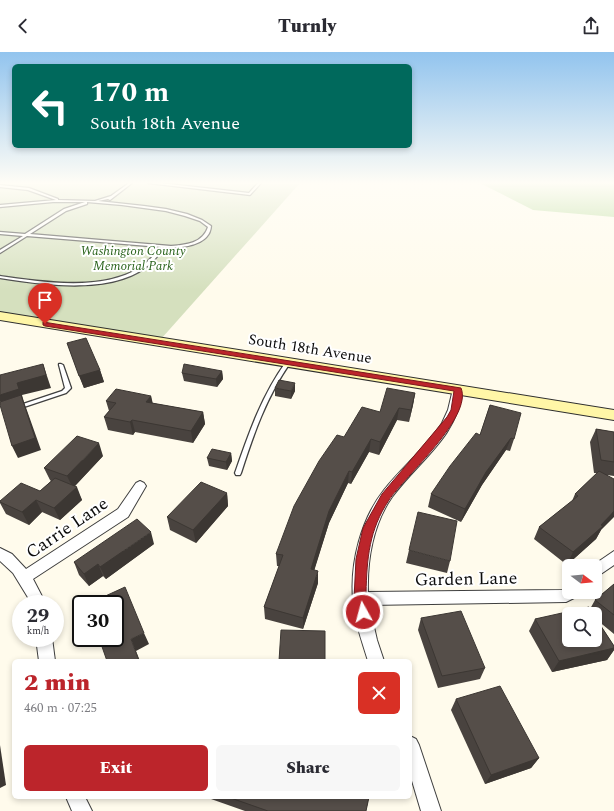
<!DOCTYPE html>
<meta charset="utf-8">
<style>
body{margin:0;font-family:Spectral,serif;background:#f7f7f7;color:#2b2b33;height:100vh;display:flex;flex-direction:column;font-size:15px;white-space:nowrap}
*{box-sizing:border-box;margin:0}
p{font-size:13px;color:#7c7c81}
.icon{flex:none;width:22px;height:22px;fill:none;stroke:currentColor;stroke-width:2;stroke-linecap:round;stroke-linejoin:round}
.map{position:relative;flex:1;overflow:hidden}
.details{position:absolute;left:12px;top:607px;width:400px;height:140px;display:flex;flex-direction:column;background:#fff;border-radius:6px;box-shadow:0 2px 6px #0003}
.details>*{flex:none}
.guide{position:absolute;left:12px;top:12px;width:400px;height:84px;border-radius:6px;box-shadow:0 2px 6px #0003;background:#00695c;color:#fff;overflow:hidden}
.needle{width:26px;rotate:106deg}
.tools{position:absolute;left:562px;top:507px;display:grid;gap:8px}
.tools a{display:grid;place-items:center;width:40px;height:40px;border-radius:6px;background:#fff;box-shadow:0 2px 6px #0003;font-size:20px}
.speed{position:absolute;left:12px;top:543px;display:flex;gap:8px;font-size:20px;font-weight:700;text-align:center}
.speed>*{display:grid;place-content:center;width:52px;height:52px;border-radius:50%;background:#fff;box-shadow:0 2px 6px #0003;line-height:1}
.speed small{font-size:10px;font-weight:400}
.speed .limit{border:2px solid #111;border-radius:6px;background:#fff;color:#111}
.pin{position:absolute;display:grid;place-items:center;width:34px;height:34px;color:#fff;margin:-41px -17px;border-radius:50% 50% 50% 0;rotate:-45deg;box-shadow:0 0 4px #0007}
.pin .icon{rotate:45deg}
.me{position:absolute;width:44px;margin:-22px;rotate:353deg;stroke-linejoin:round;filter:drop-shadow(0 0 3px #0008)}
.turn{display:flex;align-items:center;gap:14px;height:84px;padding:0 12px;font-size:18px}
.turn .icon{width:52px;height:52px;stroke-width:2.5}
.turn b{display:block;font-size:28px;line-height:34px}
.round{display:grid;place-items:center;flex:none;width:42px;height:42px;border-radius:6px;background:#f7f7f7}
.overview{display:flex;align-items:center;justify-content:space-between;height:68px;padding:0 12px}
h1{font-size:24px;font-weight:800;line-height:30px;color:#bc252b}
.action{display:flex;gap:8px;margin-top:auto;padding:8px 12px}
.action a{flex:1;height:46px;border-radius:6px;background:#bc252b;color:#fff;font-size:16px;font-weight:800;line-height:46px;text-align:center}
.action a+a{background:#f7f7f7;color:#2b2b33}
header{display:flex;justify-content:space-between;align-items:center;height:52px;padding:0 12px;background:#fff;font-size:18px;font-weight:800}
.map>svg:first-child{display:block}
.forest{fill:#b4d996}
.cemetery{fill:#d5e0be}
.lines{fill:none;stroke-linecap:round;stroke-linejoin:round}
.lane-casing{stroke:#3f3f3f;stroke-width:2.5}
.street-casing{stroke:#3f3f3f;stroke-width:2}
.secondary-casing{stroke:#2e2e2e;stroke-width:2}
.lane{fill:#fff;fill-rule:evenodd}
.street{fill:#fff;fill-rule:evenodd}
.secondary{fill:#fff6a7;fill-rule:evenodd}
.wall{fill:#49433f;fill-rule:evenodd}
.shaded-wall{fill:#3c3733}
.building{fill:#554e49;stroke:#3c3733}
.route{fill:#bc252b;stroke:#7a181c}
.labels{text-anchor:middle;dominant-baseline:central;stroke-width:4;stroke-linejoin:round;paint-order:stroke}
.far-park-label{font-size:13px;font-style:italic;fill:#2b641d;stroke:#fff}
.street-label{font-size:15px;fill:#0c0c0c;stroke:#fff}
.near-street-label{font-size:18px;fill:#0c0c0c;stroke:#fff}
</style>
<header><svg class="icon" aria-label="back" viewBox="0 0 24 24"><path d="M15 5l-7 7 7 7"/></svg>Turnly<svg class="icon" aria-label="share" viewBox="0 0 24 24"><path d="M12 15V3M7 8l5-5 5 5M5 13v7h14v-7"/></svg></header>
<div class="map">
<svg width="614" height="759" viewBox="0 0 614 759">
<rect width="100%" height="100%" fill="#fffbec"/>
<path class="forest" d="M 480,131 L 614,131 L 614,165 L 533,158 Z"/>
<path class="cemetery" d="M 0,131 L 300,131 L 161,287 L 0,260 Z"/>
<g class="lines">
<g class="lane-casing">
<g id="lane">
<path d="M 129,131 L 132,131 L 110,148 L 108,147 L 98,149 L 144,154 L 166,157 L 187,162 L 202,168 L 211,174 C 210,194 179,197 163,195 C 161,200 156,206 152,210 C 117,244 44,233 0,226 L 0,224 C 43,230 102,240 141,215 C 149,209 155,202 161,195 L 27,184 L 0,201 L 0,198 L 23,184 L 0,182 L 0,180 L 25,182 L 64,157 L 85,150 L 53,150 L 0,155 L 0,153 L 56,148 L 28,138 L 0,135 L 0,133 L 29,136 L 58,147 L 58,148 L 95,149 L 111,144 ZM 87,150 L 122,153 L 166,159 L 185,164 L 200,169 L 208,175 C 203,191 186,193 171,194 L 30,182 L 66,159 L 87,152 Z"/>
<path d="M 148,131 L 160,131 L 249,141 L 258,131 L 261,131 L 250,143 Z"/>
<path d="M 286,310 L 288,310 L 290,311 C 266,346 254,381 241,421 L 240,423 L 236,423 L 235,421 C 249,381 261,345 286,310 Z"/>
<path d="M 59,312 L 61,312 L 63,313 L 71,336 L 66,341 L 21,356 L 17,356 L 16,355 L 17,354 L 62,339 L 65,336 L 59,313 Z"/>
</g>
</g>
<g class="street-casing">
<g id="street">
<path d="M 458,334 L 463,337 C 457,386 419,408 392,445 C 373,472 367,508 368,540 L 563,538 L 569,534 L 569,540 L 578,540 L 576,545 L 566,550 L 369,553 L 377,588 L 384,609 L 368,609 C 362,589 354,568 353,547 C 350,511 361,467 384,438 C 402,415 426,396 442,371 L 448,358 L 453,337 Z"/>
<path d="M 140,429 L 144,431 L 146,434 L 128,465 L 33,527 L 46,552 L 32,552 L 13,521 L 0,509 L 0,496 L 12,502 L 26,517 L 118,457 L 136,431 Z"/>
<path d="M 614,499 L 614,513 L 595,526 L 595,514 L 592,514 Z"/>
<path d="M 36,586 L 52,586 L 55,609 L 39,609 Z"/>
<path d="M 410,684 L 416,687 L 419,693 L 441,759 L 421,759 L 410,722 Z"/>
<path d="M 66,745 L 85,745 L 92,759 L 72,759 Z"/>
</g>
</g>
<g class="secondary-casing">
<path id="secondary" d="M 0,260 L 614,358 L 614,368 L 0,268 Z"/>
</g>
<use href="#lane" class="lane"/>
<use href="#street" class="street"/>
<use href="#secondary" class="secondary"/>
</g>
<g class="wall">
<path d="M 67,291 L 100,318 L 104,330 L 84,336 Z"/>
<path d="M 222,319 L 223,327 L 217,335 L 184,329 L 182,321 Z"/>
<path d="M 275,336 L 295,339 L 291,347 L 275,344 Z"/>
<path d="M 415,341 L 413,353 L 409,370 L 397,368 L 379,403 L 369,400 L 351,432 L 348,431 L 329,471 L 314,518 L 318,531 L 303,577 L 265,567 L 264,555 L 279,514 L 277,514 L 276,502 L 344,385 L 380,360 Z"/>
<path d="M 151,344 L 152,351 L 203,360 L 205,372 L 193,391 L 135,380 L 133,383 L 108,378 L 104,365 L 109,359 L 106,349 Z"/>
<path d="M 490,353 L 514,387 L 510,399 L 506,398 L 482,433 L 461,470 L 428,455 L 431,442 L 480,383 Z"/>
<path d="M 596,377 L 614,380 L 614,424 L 607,423 L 601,478 L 596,487 L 567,513 L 534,487 L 539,475 L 572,449 L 575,442 L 597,421 L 594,421 L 590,390 Z"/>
<path d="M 231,401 L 232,409 L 227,418 L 209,414 L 207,406 Z"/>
<path d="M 103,404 L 75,434 L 82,448 L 60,468 L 42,460 L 29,473 L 6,462 L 0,451 L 0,449 L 40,439 L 51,429 L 50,428 L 44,416 Z"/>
<path d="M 227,441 L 228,454 L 196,491 L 170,478 L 167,465 Z"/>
<path d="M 154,492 L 106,527 L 103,524 L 89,534 L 79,523 L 74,510 Z"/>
<path d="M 409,498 L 450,509 L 447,521 L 406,511 Z"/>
<path d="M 614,532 L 614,582 L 597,568 L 614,594 L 614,598 L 607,608 L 552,620 L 529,579 L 535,567 L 590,557 L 595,548 ZM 569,562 L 595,562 L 595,588 Z"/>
<path d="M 421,566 L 485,616 L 480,627 L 438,636 L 418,578 Z"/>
<path d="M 456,647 L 539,706 L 531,716 L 485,732 L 451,658 Z"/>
<path d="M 210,745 L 369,745 L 366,759 L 245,759 L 211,747 Z"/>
</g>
<g class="shaded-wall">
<path d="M 43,312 L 51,336 L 22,343 L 24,350 L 41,398 L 18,406 L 12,394 L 3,356 L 0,349 L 0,343 Z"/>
<path d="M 100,318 L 104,330 L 84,336 L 79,324 Z"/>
<path d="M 222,319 L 223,327 L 217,335 L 216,327 Z"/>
<path d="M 295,331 L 295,339 L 291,347 L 291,339 Z"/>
<path d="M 415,341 L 413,353 L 409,370 L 411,358 Z"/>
<path d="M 151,344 L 154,356 L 146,350 Z"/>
<path d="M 399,356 L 397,368 L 379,403 L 380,390 Z"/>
<path d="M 203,360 L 205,372 L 193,391 L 191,379 Z"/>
<path d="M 132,368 L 135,380 L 133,383 L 130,370 Z"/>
<path d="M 511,386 L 506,398 L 482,433 L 461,470 L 465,457 L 486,420 Z"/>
<path d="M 371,387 L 369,400 L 351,432 L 352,420 Z"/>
<path d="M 99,391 L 103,404 L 73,436 L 67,424 Z"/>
<path d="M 231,401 L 232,409 L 227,418 L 226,410 Z"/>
<path d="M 349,419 L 348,431 L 329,471 L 311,529 L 311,517 L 329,459 Z"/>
<path d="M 77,435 L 82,448 L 60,468 L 54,456 Z"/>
<path d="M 227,441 L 228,454 L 196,491 L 193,478 Z"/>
<path d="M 36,448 L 42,460 L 29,473 L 22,460 Z"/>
<path d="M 614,459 L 614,465 L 601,478 L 596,487 L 567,513 L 573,500 Z"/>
<path d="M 151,480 L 154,492 L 106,527 L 100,515 Z"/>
<path d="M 98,512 L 103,524 L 89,534 L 84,522 Z"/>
<path d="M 318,519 L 318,531 L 303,577 L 303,566 Z"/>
<path d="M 144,581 L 149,592 L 136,599 L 140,609 L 139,609 L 131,587 Z"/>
<path d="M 614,596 L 614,598 L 607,608 L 552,620 L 559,609 Z"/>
<path d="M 0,693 L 6,733 L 0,736 Z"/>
<path d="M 539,706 L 531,716 L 485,732 L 491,723 Z"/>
</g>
<g class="building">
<path d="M 86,286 L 100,318 L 79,324 L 67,291 Z"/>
<path d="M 43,312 L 46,323 L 17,331 L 19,337 L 0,343 L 0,323 Z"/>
<path d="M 184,312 L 222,319 L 216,327 L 182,321 Z"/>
<path d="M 279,328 L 295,331 L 291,339 L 275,336 Z"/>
<path d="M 387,336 L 415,341 L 411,358 L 399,356 L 380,390 L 371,387 L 352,420 L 349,419 L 329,459 L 311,517 L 318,519 L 303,566 L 264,555 L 283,503 L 276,502 L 294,454 L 319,409 L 337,383 L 344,385 L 362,355 L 380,360 Z"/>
<path d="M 116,337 L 151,344 L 146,350 L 203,360 L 191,379 L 132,368 L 130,370 L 104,365 L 116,351 L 106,349 Z"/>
<path d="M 21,343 L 35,386 L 12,394 L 0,353 L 0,350 Z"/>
<path d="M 490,353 L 521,361 L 514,387 L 511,386 L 486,420 L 465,457 L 431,442 L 450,414 L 476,381 L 480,383 Z"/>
<path d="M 596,377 L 614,380 L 614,410 L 601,408 Z"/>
<path d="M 77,384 L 99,391 L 67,424 L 44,416 Z"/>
<path d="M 212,397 L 231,401 L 226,410 L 207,406 Z"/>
<path d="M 599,419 L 614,427 L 614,459 L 601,473 L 603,474 L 573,500 L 539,475 L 578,444 L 575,442 Z"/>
<path d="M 55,426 L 77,435 L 54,456 L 36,448 L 22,460 L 0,450 L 0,449 L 21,431 L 40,439 Z"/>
<path d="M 201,430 L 227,441 L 193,478 L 167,465 Z"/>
<path d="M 418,460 L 457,469 L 450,509 L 409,498 Z"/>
<path d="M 137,467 L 151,480 L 100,515 L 98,512 L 84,522 L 74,510 Z"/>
<path d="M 614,532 L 614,563 L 595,548 Z"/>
<path d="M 125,535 L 144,581 L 131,587 L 139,609 L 107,609 L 99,586 L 115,586 L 115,552 L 88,552 Z"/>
<path d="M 589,555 L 593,562 L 569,562 L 569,588 L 595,588 L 595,565 L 614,594 L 614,596 L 559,609 L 535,567 Z"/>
<path d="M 461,559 L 485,616 L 442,624 L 421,566 Z"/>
<path d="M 281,578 L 325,579 L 325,609 L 279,609 Z"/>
<path d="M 500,634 L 539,706 L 491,723 L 456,647 Z"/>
<path d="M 228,745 L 369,745 L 366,759 L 268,759 Z"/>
</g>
<linearGradient id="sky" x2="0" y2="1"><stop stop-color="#92c4ee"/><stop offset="0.55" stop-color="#fffdf6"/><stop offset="1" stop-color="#fffdf6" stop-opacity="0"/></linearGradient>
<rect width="614" height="238" fill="url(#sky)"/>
<path class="route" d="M 43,270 L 461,336 C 473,365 405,424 389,448 C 369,478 367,506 366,541 C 366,549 370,558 367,564 L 363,566 L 358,564 L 354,547 L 356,507 L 363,476 L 382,442 L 447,365 L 451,358 L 454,339 L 45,274 L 43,273 Z"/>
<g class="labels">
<g class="far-park-label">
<text x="133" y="199">Washington County<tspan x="133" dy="15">Memorial Park</tspan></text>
</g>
<g class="street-label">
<text transform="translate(310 297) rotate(9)">South 18th Avenue</text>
</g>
<g class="near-street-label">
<text transform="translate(67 476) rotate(-34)">Carrie Lane</text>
<text transform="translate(466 527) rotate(-1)">Garden Lane</text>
</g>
</g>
</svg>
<div class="tools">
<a><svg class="needle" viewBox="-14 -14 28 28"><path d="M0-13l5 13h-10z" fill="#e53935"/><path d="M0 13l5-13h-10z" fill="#7c7c81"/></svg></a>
<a><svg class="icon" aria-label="search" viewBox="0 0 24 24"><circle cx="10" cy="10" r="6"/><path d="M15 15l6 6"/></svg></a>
</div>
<div class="speed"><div>29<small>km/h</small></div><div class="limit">30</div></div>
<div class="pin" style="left:45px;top:272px;background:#d93025"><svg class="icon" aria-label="arrive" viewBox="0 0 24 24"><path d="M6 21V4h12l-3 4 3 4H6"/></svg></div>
<svg class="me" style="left:363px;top:560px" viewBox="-20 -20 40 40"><circle r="17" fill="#bc252b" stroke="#fff" stroke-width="3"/><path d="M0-11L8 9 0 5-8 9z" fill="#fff"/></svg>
<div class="guide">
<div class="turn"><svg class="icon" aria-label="left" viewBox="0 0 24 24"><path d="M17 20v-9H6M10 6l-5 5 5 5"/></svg><div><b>170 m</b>South 18th Avenue</div></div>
</div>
<section class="details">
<div class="overview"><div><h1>2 min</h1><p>460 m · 07:25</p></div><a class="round" style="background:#d93025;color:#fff"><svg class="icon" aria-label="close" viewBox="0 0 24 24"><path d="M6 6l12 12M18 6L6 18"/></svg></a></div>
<div class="action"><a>Exit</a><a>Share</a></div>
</section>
</div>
